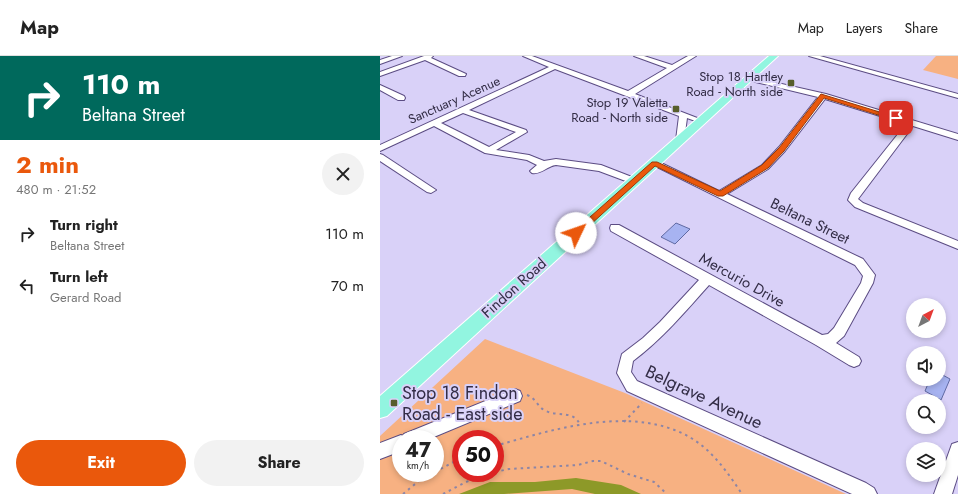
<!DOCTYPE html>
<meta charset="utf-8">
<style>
body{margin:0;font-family:Jost,sans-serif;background:#f2f2f2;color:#222;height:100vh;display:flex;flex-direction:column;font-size:15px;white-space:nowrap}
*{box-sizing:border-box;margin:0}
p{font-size:13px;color:#767676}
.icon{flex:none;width:22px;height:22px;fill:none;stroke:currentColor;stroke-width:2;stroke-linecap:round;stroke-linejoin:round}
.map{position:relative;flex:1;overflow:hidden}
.details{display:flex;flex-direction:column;background:#fff;width:380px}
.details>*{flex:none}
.guide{background:#00695c;color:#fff;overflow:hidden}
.needle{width:26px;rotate:41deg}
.buttons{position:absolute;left:526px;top:242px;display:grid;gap:8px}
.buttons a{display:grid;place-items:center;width:40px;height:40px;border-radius:50%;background:#fff;box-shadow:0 2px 6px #0003;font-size:20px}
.speed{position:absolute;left:12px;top:374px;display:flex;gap:8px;font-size:20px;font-weight:700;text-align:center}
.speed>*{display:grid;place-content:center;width:52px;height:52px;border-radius:50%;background:#fff;box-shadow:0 2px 6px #0003;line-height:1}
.speed small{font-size:10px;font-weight:400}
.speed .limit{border:6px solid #d22;background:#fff;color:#111}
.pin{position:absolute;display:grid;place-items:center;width:34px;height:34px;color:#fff;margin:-17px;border-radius:8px;box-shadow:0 2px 6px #0006}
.me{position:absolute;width:44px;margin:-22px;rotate:48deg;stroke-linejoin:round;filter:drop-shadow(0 0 3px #0008)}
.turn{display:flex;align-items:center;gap:14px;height:84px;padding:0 16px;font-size:18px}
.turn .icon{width:52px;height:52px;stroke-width:2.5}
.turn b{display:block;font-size:28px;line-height:34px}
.round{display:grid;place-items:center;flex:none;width:42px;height:42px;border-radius:21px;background:#f2f2f2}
.head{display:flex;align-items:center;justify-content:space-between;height:68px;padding:0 16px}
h1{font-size:24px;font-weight:700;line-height:30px;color:#ea580c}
.primary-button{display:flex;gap:8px;margin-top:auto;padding:8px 16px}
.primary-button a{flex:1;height:46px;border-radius:24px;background:#ea580c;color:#fff;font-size:16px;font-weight:700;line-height:46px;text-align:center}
.primary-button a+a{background:#f2f2f2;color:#222}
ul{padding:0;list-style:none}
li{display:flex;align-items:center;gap:12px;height:52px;padding:0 16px}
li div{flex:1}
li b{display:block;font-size:15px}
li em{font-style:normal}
header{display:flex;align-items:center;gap:24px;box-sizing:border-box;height:56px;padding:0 20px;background:#fff;border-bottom:1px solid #e0e0e0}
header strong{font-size:19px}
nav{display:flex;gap:22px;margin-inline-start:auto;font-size:14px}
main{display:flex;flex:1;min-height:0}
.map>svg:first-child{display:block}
.green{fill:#f7b182;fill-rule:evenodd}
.water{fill:#8d9928}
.building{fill:#a7b3f1;stroke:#606aa3}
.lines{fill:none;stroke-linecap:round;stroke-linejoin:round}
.minor-casing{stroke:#5b4c83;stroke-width:2}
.major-casing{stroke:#fff;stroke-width:2}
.path{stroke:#8c85a6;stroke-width:2;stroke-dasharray:2.5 4;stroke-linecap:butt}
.minor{fill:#fff;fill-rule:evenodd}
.major{fill:#92f5e0;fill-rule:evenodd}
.route{fill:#ea580c;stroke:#983908}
.poi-dot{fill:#575e2c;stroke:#d9d1f8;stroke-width:1.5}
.labels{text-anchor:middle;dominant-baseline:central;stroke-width:4;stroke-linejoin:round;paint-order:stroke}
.far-poi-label{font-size:13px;fill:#332d46;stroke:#d9d1f8;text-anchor:end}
.far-street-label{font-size:13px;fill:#332d46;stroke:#d9d1f8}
.street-label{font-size:15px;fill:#332d46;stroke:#d9d1f8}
.near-poi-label{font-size:18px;fill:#332d46;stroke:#d9d1f8;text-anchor:start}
.near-street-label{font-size:18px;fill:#332d46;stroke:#d9d1f8}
</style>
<header>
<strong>Map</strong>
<nav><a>Map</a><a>Layers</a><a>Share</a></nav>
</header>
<main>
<section class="details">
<div class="guide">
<div class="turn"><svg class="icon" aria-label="right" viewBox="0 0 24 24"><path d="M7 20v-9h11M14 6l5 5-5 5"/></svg><div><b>110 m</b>Beltana Street</div></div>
</div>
<div class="head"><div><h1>2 min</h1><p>480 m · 21:52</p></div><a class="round"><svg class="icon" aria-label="close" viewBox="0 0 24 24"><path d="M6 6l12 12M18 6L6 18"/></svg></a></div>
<ul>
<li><svg class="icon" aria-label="right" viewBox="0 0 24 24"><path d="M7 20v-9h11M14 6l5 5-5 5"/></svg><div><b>Turn right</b><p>Beltana Street</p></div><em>110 m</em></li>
<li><svg class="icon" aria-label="left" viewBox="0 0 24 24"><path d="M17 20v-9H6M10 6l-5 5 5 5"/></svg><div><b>Turn left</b><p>Gerard Road</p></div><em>70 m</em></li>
</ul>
<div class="primary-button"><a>Exit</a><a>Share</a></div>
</section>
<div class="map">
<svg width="578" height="438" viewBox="0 0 578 438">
<rect width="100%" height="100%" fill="#d9d1f8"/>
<g class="green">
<path d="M 556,0 L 578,0 L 578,23 L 543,14 Z"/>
<path d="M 105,283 L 245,337 L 466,438 L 0,438 L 0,380 ZM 21,383 L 55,383 L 55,417 L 21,417 ZM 81,383 L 115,383 L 115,417 L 81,417 Z"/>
</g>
<path class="water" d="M 196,422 L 241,429 L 261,438 L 215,438 L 192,433 L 124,438 L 79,438 L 110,426 L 155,426 Z"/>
<g class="building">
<path d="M 296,167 L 310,173 L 295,188 L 281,181 Z"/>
<path d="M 559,317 L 570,323 L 561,344 L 545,335 L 550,323 L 559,323 Z"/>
</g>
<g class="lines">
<g class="minor-casing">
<g id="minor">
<path d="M 12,0 L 22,0 L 0,8 L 0,4 Z"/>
<path d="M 44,0 L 53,0 L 51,2 L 86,18 L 85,20 L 79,20 L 45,4 L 0,20 L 0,16 Z"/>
<path d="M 143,0 L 152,0 L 248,35 L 287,12 L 254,0 L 264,0 L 292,9 L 308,0 L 316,0 L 255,38 L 325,65 L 321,67 L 307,62 L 304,84 L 300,87 L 297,86 L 296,84 L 299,60 L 175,13 L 89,54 L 146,74 L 147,76 L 116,94 L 149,99 L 164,105 L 176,103 L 221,109 L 257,123 L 259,125 L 257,127 L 251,127 L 219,115 L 176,109 C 167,110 161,119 152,117 L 150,115 L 157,109 L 147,104 L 105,97 L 54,70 L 0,95 L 0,89 L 169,11 ZM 83,57 L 136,76 L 109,91 L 61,67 Z"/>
<path d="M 429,0 L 440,0 L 578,38 L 578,42 Z"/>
<path d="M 367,20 L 446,38 L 578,78 L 578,84 L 533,70 L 478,143 L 483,147 L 578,185 L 578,193 L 475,151 L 468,144 L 471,137 L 526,68 L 445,43 L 405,95 L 388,113 L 347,138 L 483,203 L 495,219 L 493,227 L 464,280 L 456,287 L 479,301 L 481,305 L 479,309 L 474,311 L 469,309 L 436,289 L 329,229 C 305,256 282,283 253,305 L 251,316 L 257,325 L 486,427 L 494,432 L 497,438 L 472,438 L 247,335 L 237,317 L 242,298 L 263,282 L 280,266 L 319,224 L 231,175 L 230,172 L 231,169 L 239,169 L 442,279 L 448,278 L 454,272 L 481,227 L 483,220 L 475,209 L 269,107 L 271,105 L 277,105 L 339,135 L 382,109 L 399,91 L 438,41 L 367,24 Z"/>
<path d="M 0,29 L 24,40 L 25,42 L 24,44 L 18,44 L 0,34 Z"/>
<path d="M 0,98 L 3,99 L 56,134 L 51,137 L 47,136 L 0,105 Z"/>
<path d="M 135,333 L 140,335 L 142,340 L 140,345 L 49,383 L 21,383 L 21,395 L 0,403 L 0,387 L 21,379 L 23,380 L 24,378 Z"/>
<path d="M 578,386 L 578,419 L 572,438 L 554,438 L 572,388 Z"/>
</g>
</g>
<g class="major-casing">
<path id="major" d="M 389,0 L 398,0 L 7,360 L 0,362 L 0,340 Z"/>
</g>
<g class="path">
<path d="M 147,339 C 156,342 158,352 166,355 C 179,361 194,354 200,369"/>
<path d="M 244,366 L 262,347"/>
<path d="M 115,390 C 174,373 254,348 311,382 C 333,395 348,417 362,438"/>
<path d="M 55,416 L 81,402"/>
<path d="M 115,416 L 129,413 L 198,409 L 213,405 L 221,405 L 248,418 L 274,426 L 287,438"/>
<path d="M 23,438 L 40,424 L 53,417"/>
<path d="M 63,438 L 86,426 L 112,417"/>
</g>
<use href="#minor" class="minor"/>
<use href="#major" class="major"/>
</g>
<path class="route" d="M 441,38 L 519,62 L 514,64 L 444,42 L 404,95 L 388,112 L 343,140 L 338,140 L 275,110 L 199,179 L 196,180 L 192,177 L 272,106 L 277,106 L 340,135 L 382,109 L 399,92 Z"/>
<g class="poi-dot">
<rect x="407" y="23" width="8" height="8" rx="2"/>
<rect x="292" y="49" width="8" height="8" rx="2"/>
<rect x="10" y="343" width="8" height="8" rx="2"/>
</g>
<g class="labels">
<g class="far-poi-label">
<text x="403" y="20">Stop 18 Hartley<tspan x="403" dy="15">Road - North side</tspan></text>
<text x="288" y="46">Stop 19 Valetta<tspan x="288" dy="15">Road - North side</tspan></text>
</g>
<g class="far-street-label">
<text transform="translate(74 44) rotate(-24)">Sanctuary Acenue</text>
</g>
<g class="street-label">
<text transform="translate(430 165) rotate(26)">Beltana Street</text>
<text transform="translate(362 224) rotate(29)">Mercurio Drive</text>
<text transform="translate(134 232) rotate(-42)">Findon Road</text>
</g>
<g class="near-poi-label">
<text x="22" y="337">Stop 18 Findon<tspan x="22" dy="21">Road - East side</tspan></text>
</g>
<g class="near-street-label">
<text transform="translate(324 341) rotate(25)">Belgrave Avenue</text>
</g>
</g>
</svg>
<div class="buttons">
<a><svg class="needle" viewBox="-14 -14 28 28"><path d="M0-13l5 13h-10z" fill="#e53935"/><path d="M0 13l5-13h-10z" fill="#767676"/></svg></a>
<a><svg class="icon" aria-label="sound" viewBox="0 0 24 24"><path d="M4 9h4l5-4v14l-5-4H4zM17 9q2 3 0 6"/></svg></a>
<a><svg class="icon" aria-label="search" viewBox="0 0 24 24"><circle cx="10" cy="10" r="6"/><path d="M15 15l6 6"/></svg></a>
<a><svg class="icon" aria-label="layers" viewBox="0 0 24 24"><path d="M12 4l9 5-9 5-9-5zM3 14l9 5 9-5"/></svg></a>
</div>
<div class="speed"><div>47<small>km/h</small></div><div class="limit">50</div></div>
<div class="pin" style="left:516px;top:62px;background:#d93025"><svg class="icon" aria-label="arrive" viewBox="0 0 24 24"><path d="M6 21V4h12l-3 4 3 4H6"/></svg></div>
<svg class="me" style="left:196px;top:177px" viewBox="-20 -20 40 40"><circle r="19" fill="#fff"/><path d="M0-13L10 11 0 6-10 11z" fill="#ea580c"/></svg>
</div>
</main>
